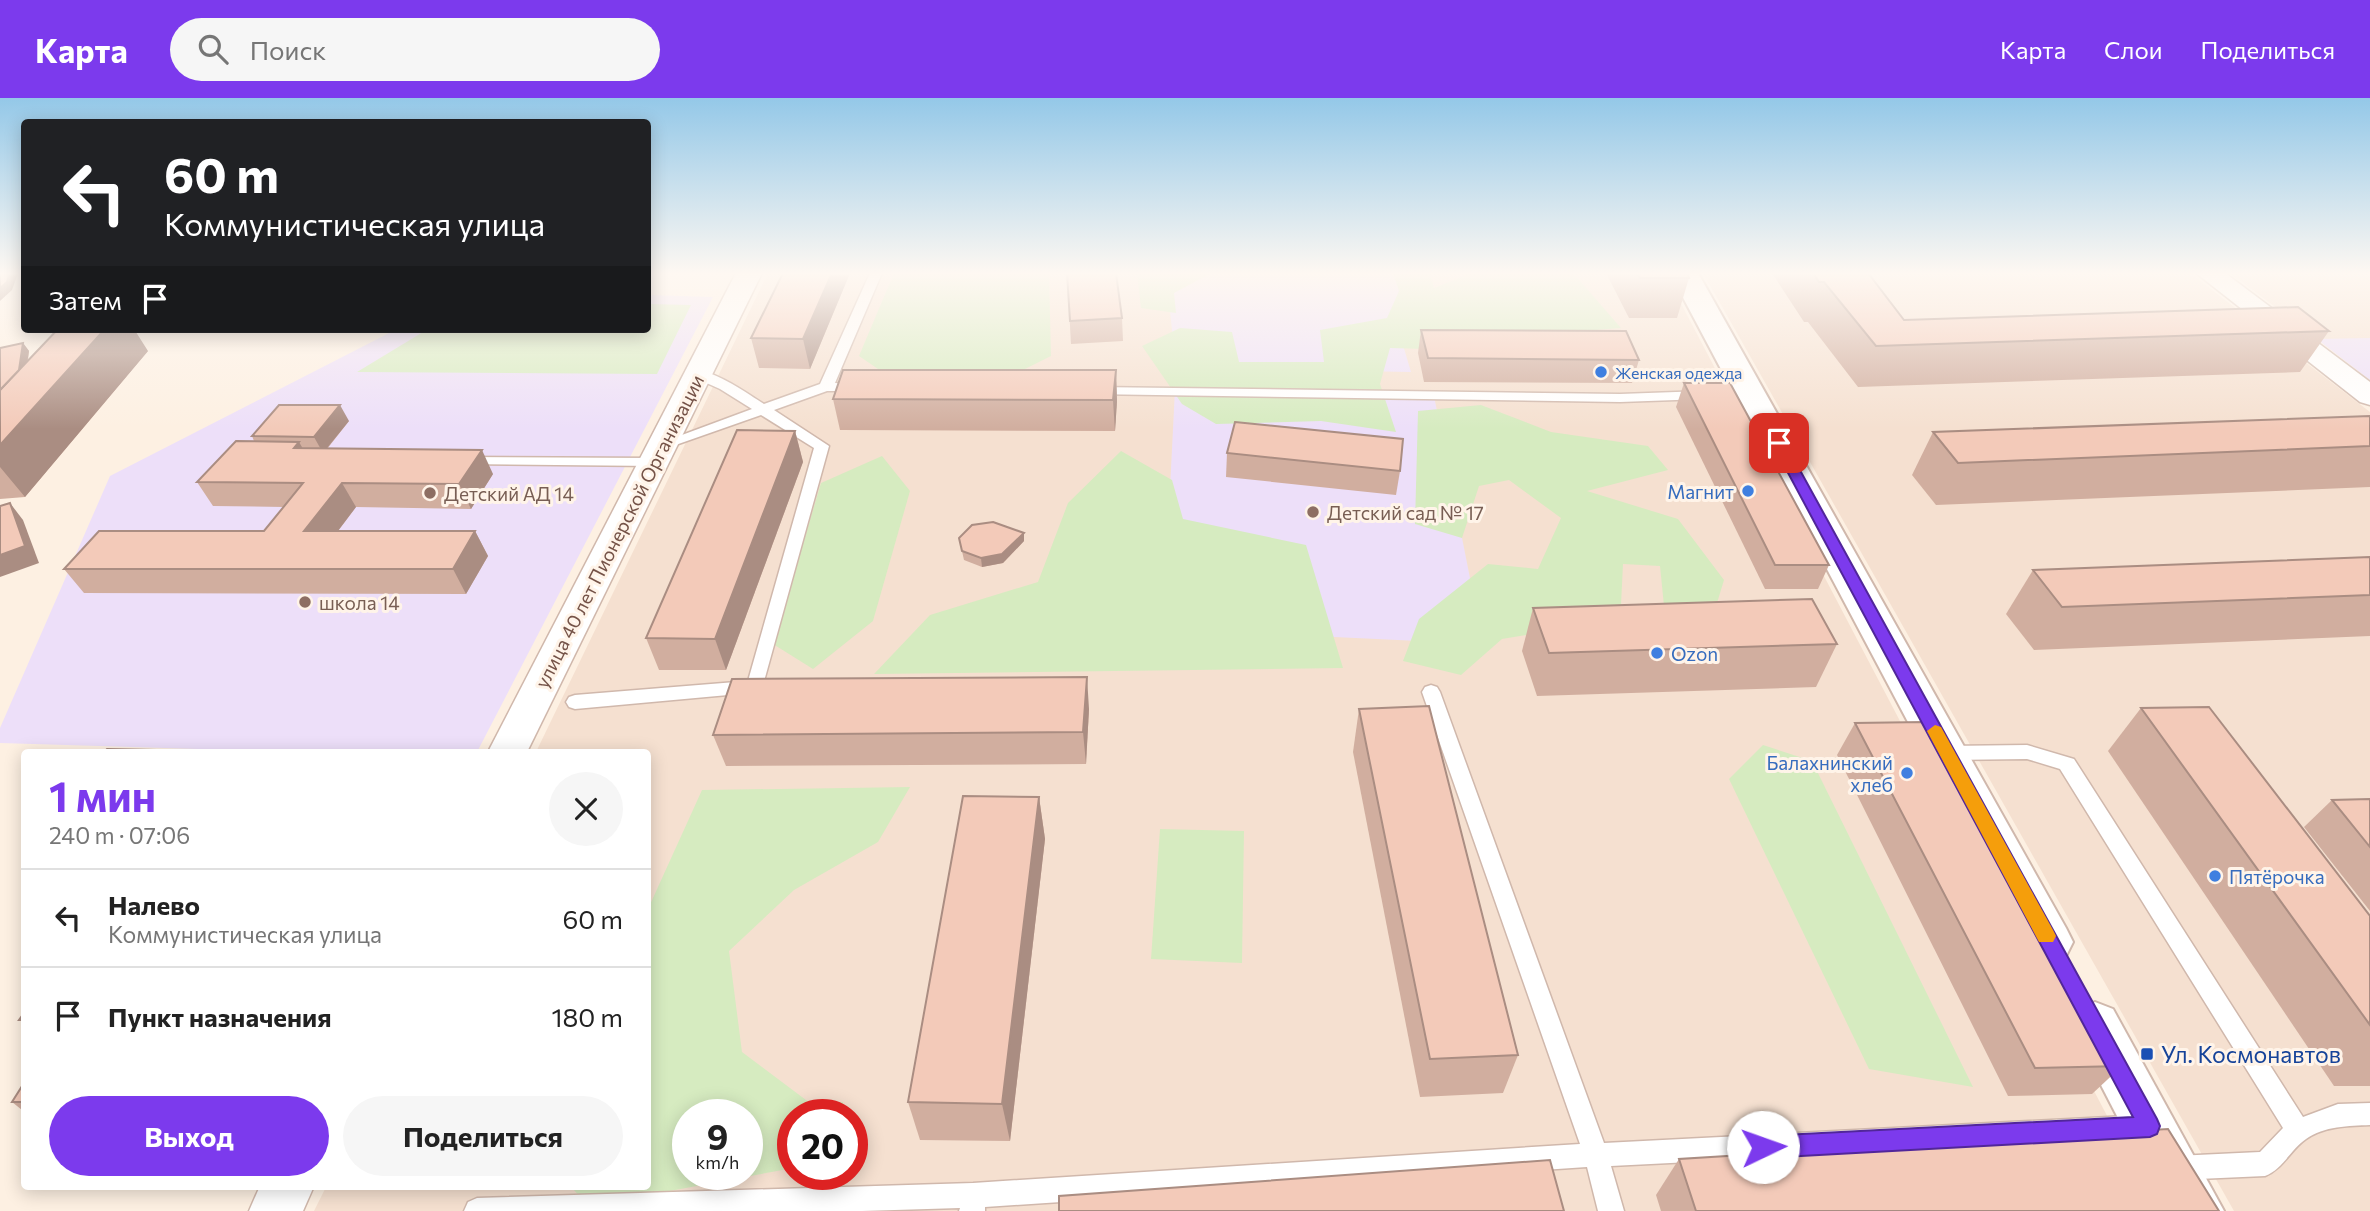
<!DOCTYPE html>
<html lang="ru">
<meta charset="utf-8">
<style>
body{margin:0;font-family:Commissioner,sans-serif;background:#f6f6f6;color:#222;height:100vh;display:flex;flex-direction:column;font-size:26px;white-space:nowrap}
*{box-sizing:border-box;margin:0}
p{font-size:23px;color:#767676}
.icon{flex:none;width:38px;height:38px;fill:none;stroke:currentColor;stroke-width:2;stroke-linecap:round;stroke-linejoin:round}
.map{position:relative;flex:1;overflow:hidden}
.drawer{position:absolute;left:21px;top:651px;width:630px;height:441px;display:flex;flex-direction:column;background:#fff;border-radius:7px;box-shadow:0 4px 18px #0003}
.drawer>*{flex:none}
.hud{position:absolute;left:21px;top:21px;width:630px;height:214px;border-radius:7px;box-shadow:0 4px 18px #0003;background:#202124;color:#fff;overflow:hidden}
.speed{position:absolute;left:672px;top:1001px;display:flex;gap:14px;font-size:35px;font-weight:700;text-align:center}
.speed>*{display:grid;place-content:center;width:91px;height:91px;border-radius:50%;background:#fff;box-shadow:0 4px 18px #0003;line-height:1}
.speed small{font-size:18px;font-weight:400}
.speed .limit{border:10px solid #d22;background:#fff;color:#111}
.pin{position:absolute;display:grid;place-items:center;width:60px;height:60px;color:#fff;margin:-30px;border-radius:14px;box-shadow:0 4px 10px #0006}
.me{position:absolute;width:77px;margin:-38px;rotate:87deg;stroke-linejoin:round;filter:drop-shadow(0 0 5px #0008)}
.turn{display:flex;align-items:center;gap:24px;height:147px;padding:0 28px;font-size:32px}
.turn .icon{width:91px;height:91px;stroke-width:2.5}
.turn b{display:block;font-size:49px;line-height:60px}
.then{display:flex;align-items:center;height:66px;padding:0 28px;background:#0003;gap:14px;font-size:26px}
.round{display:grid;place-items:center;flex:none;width:74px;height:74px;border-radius:37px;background:#f6f6f6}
.summary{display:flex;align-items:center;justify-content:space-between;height:119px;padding:0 28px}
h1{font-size:42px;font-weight:700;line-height:52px;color:#7c3aed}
.primary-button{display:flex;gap:14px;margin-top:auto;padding:14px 28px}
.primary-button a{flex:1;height:80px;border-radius:42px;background:#7c3aed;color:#fff;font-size:28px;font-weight:700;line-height:80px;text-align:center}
.primary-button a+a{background:#f6f6f6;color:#222}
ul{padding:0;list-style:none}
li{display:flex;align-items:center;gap:21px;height:98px;padding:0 28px;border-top:2px solid #e0e0e0}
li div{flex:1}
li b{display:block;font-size:26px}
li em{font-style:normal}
header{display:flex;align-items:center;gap:42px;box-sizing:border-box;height:98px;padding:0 35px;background:#7c3aed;color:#fff}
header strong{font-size:33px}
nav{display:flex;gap:38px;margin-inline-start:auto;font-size:24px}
.search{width:490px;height:63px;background:#f6f6f6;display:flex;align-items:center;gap:18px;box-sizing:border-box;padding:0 24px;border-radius:38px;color:#767676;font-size:26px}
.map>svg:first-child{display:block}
.residential{fill:#f5e0d0;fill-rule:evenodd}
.education{fill:#eddff9}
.green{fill:#d6ebc0;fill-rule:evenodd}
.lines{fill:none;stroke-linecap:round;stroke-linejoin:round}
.service-casing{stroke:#d0b8ac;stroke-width:3}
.minor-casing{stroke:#d0b8ac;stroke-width:3}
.tertiary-casing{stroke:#d0b8ac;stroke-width:4}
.service{fill:#fff;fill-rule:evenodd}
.minor{fill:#fff;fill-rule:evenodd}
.tertiary{fill:#fff;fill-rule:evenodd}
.wall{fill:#d1ae9f}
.shaded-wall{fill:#aa8d82}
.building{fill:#f3cab9;stroke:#aa8d82;stroke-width:2}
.route{fill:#7c3aed;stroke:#51269a;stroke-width:2}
.slow{fill:#f59e0b}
.shop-dot{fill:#3f7fe0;stroke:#fff4e9;stroke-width:2.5}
.education-dot{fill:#8d6e63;stroke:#fff4e9;stroke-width:2.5}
.transit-dot{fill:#1a4fb4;stroke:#fff4e9;stroke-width:2.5}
.labels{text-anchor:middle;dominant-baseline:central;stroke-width:6;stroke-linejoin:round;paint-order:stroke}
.far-shop-label{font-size:16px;fill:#366cbe;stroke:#fff4e9;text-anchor:start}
.shop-label{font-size:19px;fill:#366cbe;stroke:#fff4e9;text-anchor:end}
.education-label{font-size:19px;fill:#785e54;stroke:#fff4e9;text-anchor:start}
.street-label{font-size:19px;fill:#755348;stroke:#fff4e9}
.near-transit-label{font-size:23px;fill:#164399;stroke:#fff4e9;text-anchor:start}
</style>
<header>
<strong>Карта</strong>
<div class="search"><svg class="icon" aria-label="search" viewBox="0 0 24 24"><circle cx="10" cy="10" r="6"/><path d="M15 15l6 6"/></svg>Поиск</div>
<nav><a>Карта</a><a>Слои</a><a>Поделиться</a></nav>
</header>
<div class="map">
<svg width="2370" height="1113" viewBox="0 0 2370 1113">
<rect width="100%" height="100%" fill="#fdf0e2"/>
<g class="residential">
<path d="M 768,175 L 1665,175 L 2157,1113 L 314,1113 L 326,1089 L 648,1088 L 648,654 L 536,654 ZM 688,1017 L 747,1017 L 747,1076 L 688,1076 ZM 793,1017 L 852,1017 L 852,1076 L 793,1076 Z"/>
<path d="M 1703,175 L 2190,175 L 2370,314 L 2370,1113 L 2234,1113 Z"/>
<path d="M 2228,175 L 2370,175 L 2370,281 L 2241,183 Z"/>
</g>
<g class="education">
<path d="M 1166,175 L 1401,175 L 1403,247 L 1411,274 L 1176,270 Z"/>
<path d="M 648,197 L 713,199 L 477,654 L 297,654 L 0,645 L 0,630 L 110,378 L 397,231 L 648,231 Z"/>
<path d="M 2370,240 L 2370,282 L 2317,241 Z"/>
<path d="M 1175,291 L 1434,298 L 1483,546 L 1163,531 Z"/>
</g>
<g class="green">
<path d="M 894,175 L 1049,175 L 1051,258 L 991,288 L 897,284 L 859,258 Z"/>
<path d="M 1137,175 L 1211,175 L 1174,195 L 1176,215 L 1141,210 Z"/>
<path d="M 1393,175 L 1430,175 L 1434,190 L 1471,175 L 1574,176 L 1621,230 L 1503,239 L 1461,252 L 1390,250 L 1380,286 L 1396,334 L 1321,323 L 1216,326 L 1182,306 L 1142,248 L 1180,230 L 1232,234 L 1239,264 L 1324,264 L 1320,232 L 1387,220 L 1399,193 Z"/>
<path d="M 648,206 L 691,207 L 657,276 L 357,274 L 428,231 L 648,231 Z"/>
<path d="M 1481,307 L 1551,334 L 1648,348 L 1668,372 L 1587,393 L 1678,421 L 1724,482 L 1714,515 L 1664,508 L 1660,468 L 1623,466 L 1621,507 L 1545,534 L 1502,541 L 1461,577 L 1403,563 L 1419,521 L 1488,466 L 1538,471 L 1561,420 L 1509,382 L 1479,388 L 1462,440 L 1415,426 L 1418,313 Z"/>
<path d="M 1121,353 L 1172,382 L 1183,421 L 1306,447 L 1343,570 L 874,576 L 930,517 L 1038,484 L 1068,405 Z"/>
<path d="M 882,358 L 910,393 L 873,523 L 813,571 L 773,546 L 821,385 Z"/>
<path d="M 1763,647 L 1812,663 L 1973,989 L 1869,971 L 1729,681 Z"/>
<path d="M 910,689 L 878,744 L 794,792 L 729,853 L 742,954 L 814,1008 L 843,1004 L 845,1017 L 793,1017 L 793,1070 L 589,1108 L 571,1089 L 648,1088 L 648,811 L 702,692 ZM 688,1017 L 747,1017 L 747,1076 L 688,1076 Z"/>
<path d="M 1160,731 L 1244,733 L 1242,865 L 1151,861 Z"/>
</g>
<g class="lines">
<g class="service-casing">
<g id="service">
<path d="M 870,175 L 882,175 L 835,285 L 866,287 L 866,293 L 827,293 L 774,312 L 829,348 L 761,594 L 575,611 L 569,609 L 566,604 L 569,599 L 575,597 L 748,583 L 814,350 L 761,317 L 667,350 L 662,351 L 655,347 L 752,311 L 720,291 L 693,279 L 693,273 C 712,270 748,296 764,306 L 820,286 Z"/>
<path d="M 1095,289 L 1620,296 L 1704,293 L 1711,297 L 1704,301 L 1620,304 L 1090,296 L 1088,293 Z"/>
<path d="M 465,359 L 654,360 L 661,364 L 654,368 L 460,366 L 460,360 Z"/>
<path d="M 1431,587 L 1437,589 L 1440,594 L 1604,1045 L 2146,1017 L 2154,1021 L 2158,1029 L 2154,1037 L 2146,1041 L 1611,1068 L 1624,1113 L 1598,1113 L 1587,1069 L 985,1109 L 985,1113 L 959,1113 L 960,1110 L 862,1113 L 464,1113 L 468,1104 L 477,1100 L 973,1085 L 1580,1046 L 1422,594 L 1425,589 Z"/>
<path d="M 2027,647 L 2074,661 L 2303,1019 L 2338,1006 L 2370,1005 L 2370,1027 C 2349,1028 2324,1028 2306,1041 C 2290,1052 2283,1071 2265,1078 L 2176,1082 L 2167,1079 L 2164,1070 L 2167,1061 L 2176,1058 L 2260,1054 L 2283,1030 L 2060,671 L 2027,661 L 1947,662 L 1940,660 L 1938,655 L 1940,650 L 1947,648 Z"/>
</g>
</g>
<g class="minor-casing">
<g id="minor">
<path d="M 736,175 L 762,175 L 527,654 L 488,654 Z"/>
<path d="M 2196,175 L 2225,175 L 2370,284 L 2370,307 L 2360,304 Z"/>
<path d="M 260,1088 L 314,1088 L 303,1113 L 249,1113 Z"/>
</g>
</g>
<g class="tertiary-casing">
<g id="tertiary">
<path d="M 1670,175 L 1698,175 L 2066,830 L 2073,844 L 2066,858 L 2049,864 L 2032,858 Z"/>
<path d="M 2095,904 L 2113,911 L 2224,1113 L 2166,1113 L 2070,927 L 2077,911 Z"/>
</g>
</g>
<use href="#service" class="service"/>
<use href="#minor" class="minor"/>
<use href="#tertiary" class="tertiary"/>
</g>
<g class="wall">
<path d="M 850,175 L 810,271 L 759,270 L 751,240 Z"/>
<path d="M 1067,175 L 1122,220 L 1123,243 L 1071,246 Z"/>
<path d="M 1606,175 L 1687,175 L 1689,180 L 1677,220 L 1629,220 Z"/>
<path d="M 1772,175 L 1868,175 L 1904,222 L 2329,233 L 2300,274 L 1858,289 L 1808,224 L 1804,224 Z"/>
<path d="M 1421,232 L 1639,262 L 1632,285 L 1424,284 L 1418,255 Z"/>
<path d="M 23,245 L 29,253 L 28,263 L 148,253 L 25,399 L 0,401 L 0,250 Z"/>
<path d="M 1116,272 L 1117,303 L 1115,333 L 840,332 L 833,301 Z"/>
<path d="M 1684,285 L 1829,467 L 1818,491 L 1765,491 L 1676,309 Z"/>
<path d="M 2370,318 L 2370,389 L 1936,407 L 1912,377 L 1933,334 Z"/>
<path d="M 349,323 L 327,351 L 493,376 L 471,411 L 356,409 L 338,433 L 475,433 L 488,458 L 466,496 L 84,495 L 64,471 L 264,433 L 284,409 L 213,408 L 197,384 L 254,343 L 252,338 Z"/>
<path d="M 795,333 L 803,364 L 726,572 L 659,572 L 646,540 Z"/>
<path d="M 1227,355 L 1400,373 L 1396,397 L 1226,379 Z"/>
<path d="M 1024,435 L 1024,443 L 1003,465 L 982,469 L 964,462 L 959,440 Z"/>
<path d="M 2370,459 L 2370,538 L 2034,552 L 2006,516 L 2033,472 Z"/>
<path d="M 1533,510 L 1837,546 L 1816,589 L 1537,598 L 1522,553 Z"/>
<path d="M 2141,610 L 2370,818 L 2370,988 L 2334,988 L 2108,653 Z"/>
<path d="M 1089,611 L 1086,666 L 726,668 L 713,637 Z"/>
<path d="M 1359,611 L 1518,957 L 1503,995 L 1420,999 L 1353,654 Z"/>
<path d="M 1855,625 L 2122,968 L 2092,996 L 2008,998 L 1837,657 Z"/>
<path d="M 1039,699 L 1045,741 L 1010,1043 L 920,1042 L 908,1004 Z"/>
<path d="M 2370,701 L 2370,813 L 2304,729 L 2332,702 Z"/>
<path d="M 24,985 L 24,1012 L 22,1012 L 12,1004 Z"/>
<path d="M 1679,1061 L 2219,1113 L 1661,1113 L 1656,1097 Z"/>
</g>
<g class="shaded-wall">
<path d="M 10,175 L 18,175 L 12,192 L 0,203 L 0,190 Z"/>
<path d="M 832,175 L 850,175 L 810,271 L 803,241 Z"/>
<path d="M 105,231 L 134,231 L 148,253 L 25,399 L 0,369 L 0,346 L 23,245 L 29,253 L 17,328 Z"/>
<path d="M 1116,272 L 1117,303 L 1115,333 L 1113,302 Z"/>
<path d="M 340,307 L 349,323 L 323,355 L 314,339 Z"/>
<path d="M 795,333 L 803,364 L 726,572 L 715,541 Z"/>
<path d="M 299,344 L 313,368 L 294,350 Z"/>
<path d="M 482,352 L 493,376 L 471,411 L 459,386 Z"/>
<path d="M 342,385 L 356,409 L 319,458 L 304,433 Z"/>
<path d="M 10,405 L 23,422 L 39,465 L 0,479 L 0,457 Z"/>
<path d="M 475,433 L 488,458 L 466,496 L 453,471 Z"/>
<path d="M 1024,435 L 1024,443 L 1003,465 L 982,469 L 981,460 Z"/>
<path d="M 1087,579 L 1089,611 L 1086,666 L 1083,634 Z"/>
<path d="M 1039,699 L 1045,741 L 1010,1043 L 1002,1006 Z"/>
</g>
<g class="building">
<path d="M 0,175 L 10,175 L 7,184 L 0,190 Z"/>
<path d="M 783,175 L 832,175 L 803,241 L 751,240 Z"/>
<path d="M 1067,175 L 1116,175 L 1122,220 L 1070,223 Z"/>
<path d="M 1637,175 L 1687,175 L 1689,180 L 1640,180 Z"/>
<path d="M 1813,175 L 1868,175 L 1904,222 L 2298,209 L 2329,233 L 1876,248 L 1824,184 L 1819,184 Z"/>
<path d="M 58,231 L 105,231 L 0,347 L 0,292 Z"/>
<path d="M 1421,232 L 1626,233 L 1639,262 L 1428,260 Z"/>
<path d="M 23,245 L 19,272 L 0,292 L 0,250 Z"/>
<path d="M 843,272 L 1116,272 L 1113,302 L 833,301 Z"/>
<path d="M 1684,285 L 1730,285 L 1829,467 L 1775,467 Z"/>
<path d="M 279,307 L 340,307 L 314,339 L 252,338 Z"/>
<path d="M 2370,318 L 2370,348 L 1958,365 L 1933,334 Z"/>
<path d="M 1235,324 L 1403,341 L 1400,373 L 1227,355 Z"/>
<path d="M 737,332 L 795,333 L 715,541 L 646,540 Z"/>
<path d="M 236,343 L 299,344 L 294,350 L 482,352 L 459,386 L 342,385 L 304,433 L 475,433 L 453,471 L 64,471 L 99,433 L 264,433 L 303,385 L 197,384 Z"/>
<path d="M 10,405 L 25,448 L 0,457 L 0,408 Z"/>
<path d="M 993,424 L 1024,435 L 1002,456 L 981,460 L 962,453 L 959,440 L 972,427 Z"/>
<path d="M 2370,459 L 2370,497 L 2062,509 L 2033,472 Z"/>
<path d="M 1812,501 L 1837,546 L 1549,555 L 1533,510 Z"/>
<path d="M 1087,579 L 1083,634 L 713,637 L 732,581 Z"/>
<path d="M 1429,608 L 1518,957 L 1430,961 L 1359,611 Z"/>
<path d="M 2209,609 L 2370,818 L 2370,927 L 2141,610 Z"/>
<path d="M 1924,624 L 2122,968 L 2035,970 L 1855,625 Z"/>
<path d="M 107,651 L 258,654 L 104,654 Z"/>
<path d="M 963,698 L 1039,699 L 1002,1006 L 908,1004 Z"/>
<path d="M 2370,701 L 2370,749 L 2332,702 Z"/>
<path d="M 24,915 L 24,922 L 19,922 Z"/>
<path d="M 24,985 L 24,1004 L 12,1004 Z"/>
<path d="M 2168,1031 L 2219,1113 L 1696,1113 L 1679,1061 Z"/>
<path d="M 1550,1062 L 1564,1113 L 1059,1113 L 1059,1098 Z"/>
</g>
<linearGradient id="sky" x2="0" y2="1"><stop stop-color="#94c8e8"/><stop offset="0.53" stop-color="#fef8f2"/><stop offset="1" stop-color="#fef8f2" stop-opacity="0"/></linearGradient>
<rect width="2370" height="331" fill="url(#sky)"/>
<path class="route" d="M 1779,341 L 1785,345 L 2157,1021 L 2160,1028 L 2157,1036 L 2150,1039 L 1763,1060 L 1755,1057 L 1752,1049 L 1755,1041 L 1763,1038 L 2133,1019 L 1772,345 Z"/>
<path class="slow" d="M 1935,627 L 1941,629 L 2053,832 L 2056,838 L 2053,844 L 2039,844 L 1927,633 Z"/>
<g class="shop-dot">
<circle cx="1601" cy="274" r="7"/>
<circle cx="1748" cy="393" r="7"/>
<circle cx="1657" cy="555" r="7"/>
<circle cx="1907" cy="675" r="7"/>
<circle cx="2215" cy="778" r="7"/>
</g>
<g class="education-dot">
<circle cx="430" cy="395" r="7"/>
<circle cx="1313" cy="414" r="7"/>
<circle cx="305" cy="504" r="7"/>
</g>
<rect class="transit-dot" x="2140" y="949" width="14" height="14" rx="3.5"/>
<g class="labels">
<g class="far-shop-label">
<text x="1615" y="274">Женская одежда</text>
</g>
<g class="shop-label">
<text x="1734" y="393">Магнит</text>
<text x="1671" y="555" text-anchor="start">Ozon</text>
<text x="1893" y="664">Балахнинский<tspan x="1893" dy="22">хлеб</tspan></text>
<text x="2229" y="778" text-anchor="start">Пятёрочка</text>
</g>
<g class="education-label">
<text x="444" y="395">Детский АД 14</text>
<text x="1327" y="414">Детский сад № 17</text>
<text x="319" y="504">школа 14</text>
</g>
<g class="street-label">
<text transform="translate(619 433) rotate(-63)">улица 40 лет Пионерской Организации</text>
</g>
<g class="near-transit-label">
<text x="2161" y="956">Ул. Космонавтов</text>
</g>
</g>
</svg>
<div class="speed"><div>9<small>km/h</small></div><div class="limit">20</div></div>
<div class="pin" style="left:1779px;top:345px;background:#d93025"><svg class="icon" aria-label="arrive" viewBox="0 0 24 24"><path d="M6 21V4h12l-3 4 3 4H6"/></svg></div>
<svg class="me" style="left:1763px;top:1049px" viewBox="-20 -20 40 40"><circle r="19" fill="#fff"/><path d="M0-13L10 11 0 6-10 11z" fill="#7c3aed"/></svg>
<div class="hud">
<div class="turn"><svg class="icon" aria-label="left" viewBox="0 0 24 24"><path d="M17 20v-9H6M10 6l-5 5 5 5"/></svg><div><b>60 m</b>Коммунистическая улица</div></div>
<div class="then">Затем<svg class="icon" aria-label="arrive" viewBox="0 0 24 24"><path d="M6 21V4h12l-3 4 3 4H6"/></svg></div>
</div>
<section class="drawer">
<div class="summary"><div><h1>1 мин</h1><p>240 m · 07:06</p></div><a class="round"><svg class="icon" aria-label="close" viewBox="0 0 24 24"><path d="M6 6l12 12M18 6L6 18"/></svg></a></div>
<ul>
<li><svg class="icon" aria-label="left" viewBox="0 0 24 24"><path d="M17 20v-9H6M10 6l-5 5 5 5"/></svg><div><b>Налево</b><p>Коммунистическая улица</p></div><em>60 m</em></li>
<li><svg class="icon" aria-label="arrive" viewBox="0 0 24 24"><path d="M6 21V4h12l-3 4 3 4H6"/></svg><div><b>Пункт назначения</b></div><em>180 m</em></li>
</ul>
<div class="primary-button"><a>Выход</a><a>Поделиться</a></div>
</section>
</div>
